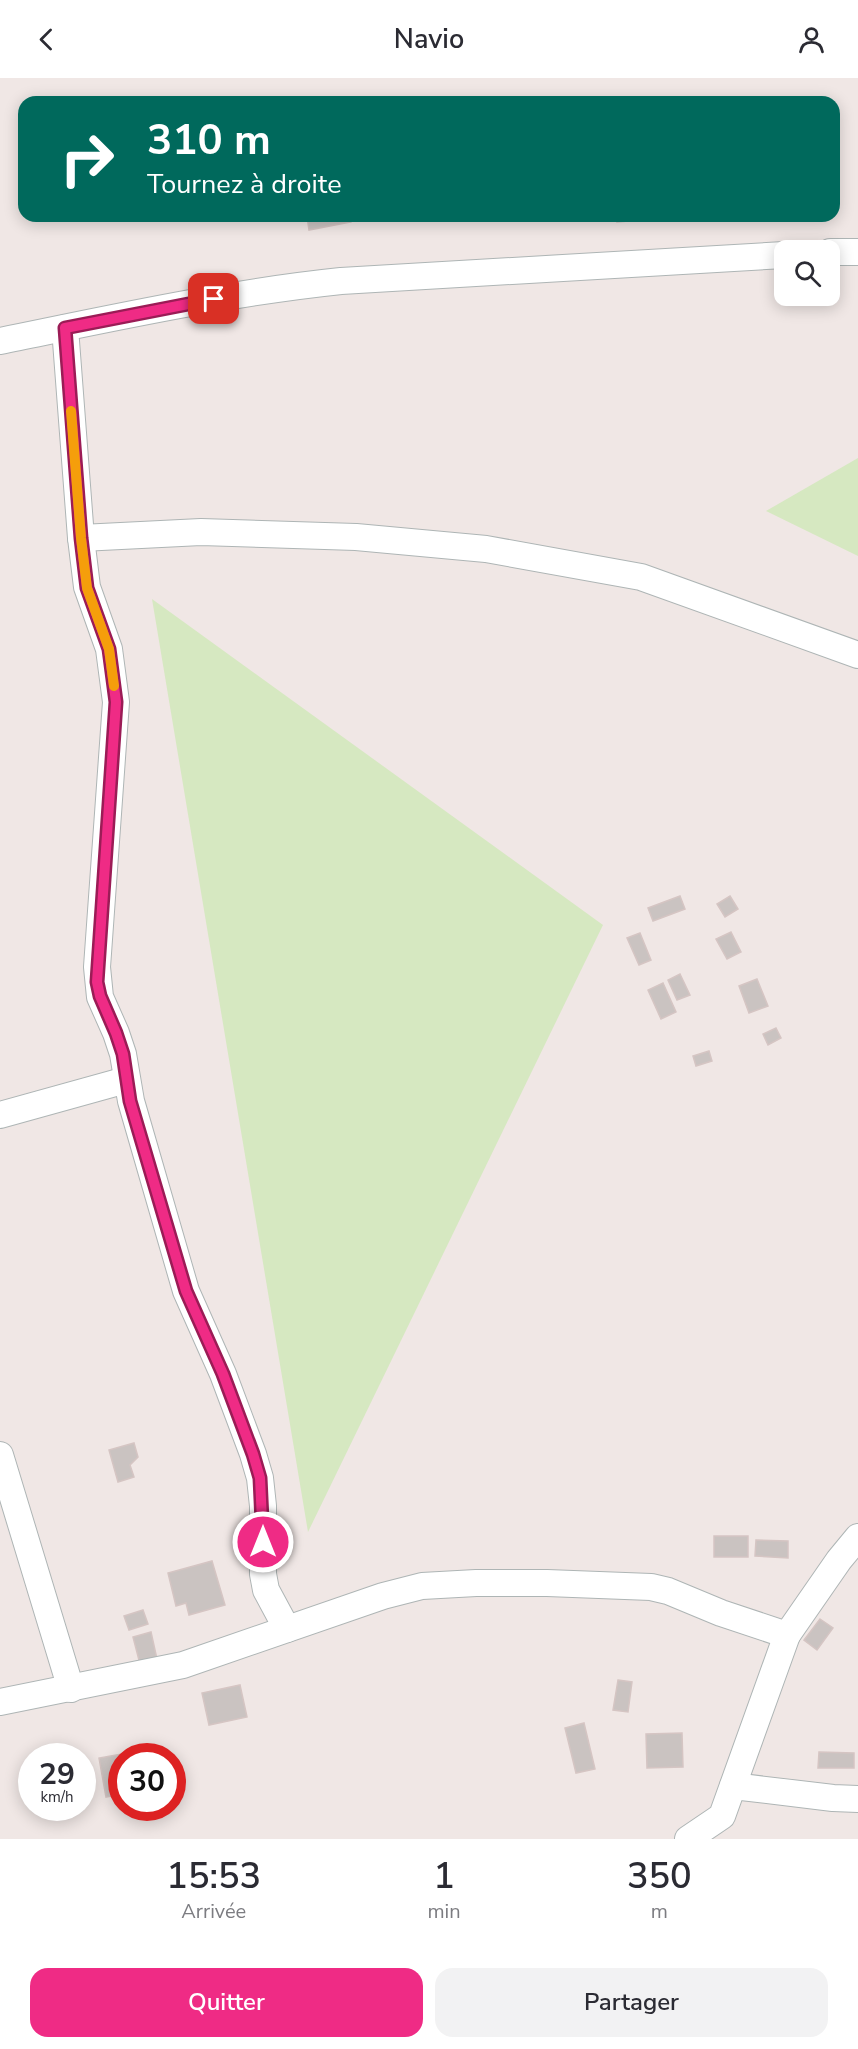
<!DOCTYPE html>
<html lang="fr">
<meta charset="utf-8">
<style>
body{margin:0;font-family:"Nunito Sans",sans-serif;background:#f2f2f3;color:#2b2b33;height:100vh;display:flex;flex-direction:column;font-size:22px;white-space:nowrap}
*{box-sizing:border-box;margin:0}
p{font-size:20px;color:#7c7c81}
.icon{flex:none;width:33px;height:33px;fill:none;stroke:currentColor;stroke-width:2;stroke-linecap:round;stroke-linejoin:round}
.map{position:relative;height:1761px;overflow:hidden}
.sheet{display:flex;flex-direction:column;background:#fff;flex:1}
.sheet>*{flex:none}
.top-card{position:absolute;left:18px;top:18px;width:822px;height:126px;border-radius:18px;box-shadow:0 3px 15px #0003;background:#00695c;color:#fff;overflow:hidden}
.controls{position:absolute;left:774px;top:162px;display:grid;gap:12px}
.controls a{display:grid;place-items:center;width:66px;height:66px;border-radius:12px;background:#fff;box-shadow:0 3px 15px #0003;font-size:30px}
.speed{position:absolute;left:18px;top:1665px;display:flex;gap:12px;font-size:30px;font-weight:700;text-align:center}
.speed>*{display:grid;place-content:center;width:78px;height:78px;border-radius:50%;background:#fff;box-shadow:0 3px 15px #0003;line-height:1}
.speed small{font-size:15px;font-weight:400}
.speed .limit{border:9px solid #d22;background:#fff;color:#111}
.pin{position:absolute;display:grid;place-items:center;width:51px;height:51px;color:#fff;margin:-26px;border-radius:12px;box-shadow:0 3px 9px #0006}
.me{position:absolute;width:66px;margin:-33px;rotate:0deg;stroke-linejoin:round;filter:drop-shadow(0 0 4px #0008)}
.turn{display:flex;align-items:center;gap:21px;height:126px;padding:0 30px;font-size:27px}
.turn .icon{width:78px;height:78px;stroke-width:2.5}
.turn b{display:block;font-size:42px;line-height:51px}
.eta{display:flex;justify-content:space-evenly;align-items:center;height:102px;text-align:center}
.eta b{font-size:36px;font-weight:600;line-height:42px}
.action{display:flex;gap:12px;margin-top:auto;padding:12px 30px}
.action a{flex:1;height:69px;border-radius:18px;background:#ef2b85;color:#fff;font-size:24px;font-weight:600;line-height:69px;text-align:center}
.action a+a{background:#f2f2f3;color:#2b2b33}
header{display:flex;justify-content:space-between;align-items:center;height:78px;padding:0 30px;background:#fff;font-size:27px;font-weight:600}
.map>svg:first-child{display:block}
.green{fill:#d6e8c1}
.building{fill:#cac3c1;stroke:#d5c5c3;stroke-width:1.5}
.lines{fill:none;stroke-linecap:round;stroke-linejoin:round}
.minor-casing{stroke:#aeb5b5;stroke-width:28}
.minor{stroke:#fff;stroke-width:26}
.route-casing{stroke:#9b1c56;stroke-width:15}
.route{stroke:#ef2b85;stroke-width:10}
.slow{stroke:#f59e0b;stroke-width:10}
</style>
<header><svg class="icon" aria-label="back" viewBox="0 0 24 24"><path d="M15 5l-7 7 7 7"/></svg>Navio<svg class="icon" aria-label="person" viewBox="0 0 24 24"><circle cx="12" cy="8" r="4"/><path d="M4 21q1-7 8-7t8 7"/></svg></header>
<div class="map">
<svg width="858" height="1761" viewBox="0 0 858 1761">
<rect width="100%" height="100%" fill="#f0e7e5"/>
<g class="green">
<path d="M 858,380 L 858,478 L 766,433 Z"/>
<path d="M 152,521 L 603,847 L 308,1454 Z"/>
</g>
<g class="building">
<path d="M 307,138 L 350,138 L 351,144 L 309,152 Z"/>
<path d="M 617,138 L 653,138 L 653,141 L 617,144 Z"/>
<path d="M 680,818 L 685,831 L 653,843 L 648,830 Z"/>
<path d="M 730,818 L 738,831 L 725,839 L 717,826 Z"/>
<path d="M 731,854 L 741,874 L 727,881 L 716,861 Z"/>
<path d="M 640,855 L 651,882 L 639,887 L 627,860 Z"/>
<path d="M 680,896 L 690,917 L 677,922 L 668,902 Z"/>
<path d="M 757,901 L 768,928 L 749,935 L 739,908 Z"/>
<path d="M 663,905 L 676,934 L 661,941 L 648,912 Z"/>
<path d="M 776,950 L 781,960 L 768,967 L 763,956 Z"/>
<path d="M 709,973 L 712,983 L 696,988 L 693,978 Z"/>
<path d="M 134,1365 L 138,1379 L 130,1387 L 134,1399 L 118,1404 L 109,1372 Z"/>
<rect x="714" y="1458" width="34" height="21"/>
<path d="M 756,1462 L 788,1463 L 788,1480 L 755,1478 Z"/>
<path d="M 212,1483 L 225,1527 L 189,1537 L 186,1525 L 176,1528 L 168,1495 Z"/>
<path d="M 143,1532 L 148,1546 L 129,1552 L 124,1538 Z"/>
<path d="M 820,1541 L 833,1550 L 817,1572 L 804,1562 Z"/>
<path d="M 151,1554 L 157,1581 L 140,1586 L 133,1559 Z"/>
<path d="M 618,1602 L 632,1604 L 628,1634 L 613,1632 Z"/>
<path d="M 240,1607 L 247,1639 L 209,1647 L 202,1615 Z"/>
<path d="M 584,1645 L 595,1691 L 576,1695 L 565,1650 Z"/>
<path d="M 682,1655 L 683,1689 L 647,1690 L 646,1656 Z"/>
<path d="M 138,1673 L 139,1678 L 122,1678 L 122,1716 L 106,1719 L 99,1680 Z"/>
<path d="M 819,1674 L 854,1675 L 854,1690 L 818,1690 Z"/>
</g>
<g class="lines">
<g class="minor-casing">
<g id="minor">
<path d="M 830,174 L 858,174"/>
<path d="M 65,250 L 81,460 L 87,509 L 109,571 L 116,624 L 97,889 L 100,919 L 116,955 L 123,976 L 131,1023 L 186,1213 L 223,1296 L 253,1376 L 260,1400 L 263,1428 L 263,1496 L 266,1512 L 287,1551"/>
<path d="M 0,263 C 113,240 226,215 341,203 L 784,177"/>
<path d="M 81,460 L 201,454 L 356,459 L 486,471 L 641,499 L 858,577"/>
<path d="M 0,1037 L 126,1002"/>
<path d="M 0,1377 L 71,1611"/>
<path d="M 0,1624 L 183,1587 L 383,1518 L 422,1508 L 476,1505 L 547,1505 L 651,1509 L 668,1513 L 721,1535 L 787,1557 L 839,1482 L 858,1459"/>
<path d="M 733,1708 L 833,1720 L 858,1721"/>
<path d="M 688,1761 L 722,1738 L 787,1557"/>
</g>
</g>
<use href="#minor" class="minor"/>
</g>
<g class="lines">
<g class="route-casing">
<path id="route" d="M 214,221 L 65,250 L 81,460 L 87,510 L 109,571 L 116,624 L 97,904 L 100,918 L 116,955 L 123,976 L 130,1023 L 186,1213 L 223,1296 L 253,1376 L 260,1400 L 263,1464"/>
</g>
<use href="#route" class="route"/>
<path class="slow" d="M 71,333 L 81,460 L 87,510 L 109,571 L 114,608"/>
</g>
</svg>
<div class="controls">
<a><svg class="icon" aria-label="search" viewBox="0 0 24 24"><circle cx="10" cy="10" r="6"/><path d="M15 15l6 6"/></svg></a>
</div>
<div class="speed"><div>29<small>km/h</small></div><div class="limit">30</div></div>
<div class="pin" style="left:214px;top:221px;background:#d93025"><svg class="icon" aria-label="arrive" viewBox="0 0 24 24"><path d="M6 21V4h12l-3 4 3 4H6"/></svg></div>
<svg class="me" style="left:263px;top:1464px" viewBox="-20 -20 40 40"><circle r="17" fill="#ef2b85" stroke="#fff" stroke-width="3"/><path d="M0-11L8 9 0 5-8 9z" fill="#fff"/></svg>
<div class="top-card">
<div class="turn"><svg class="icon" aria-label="right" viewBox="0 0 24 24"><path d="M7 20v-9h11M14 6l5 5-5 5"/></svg><div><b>310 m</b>Tournez à droite</div></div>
</div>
</div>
<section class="sheet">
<div class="eta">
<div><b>15:53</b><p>Arrivée</p></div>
<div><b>1</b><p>min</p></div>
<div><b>350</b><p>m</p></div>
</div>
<div class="action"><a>Quitter</a><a>Partager</a></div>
</section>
